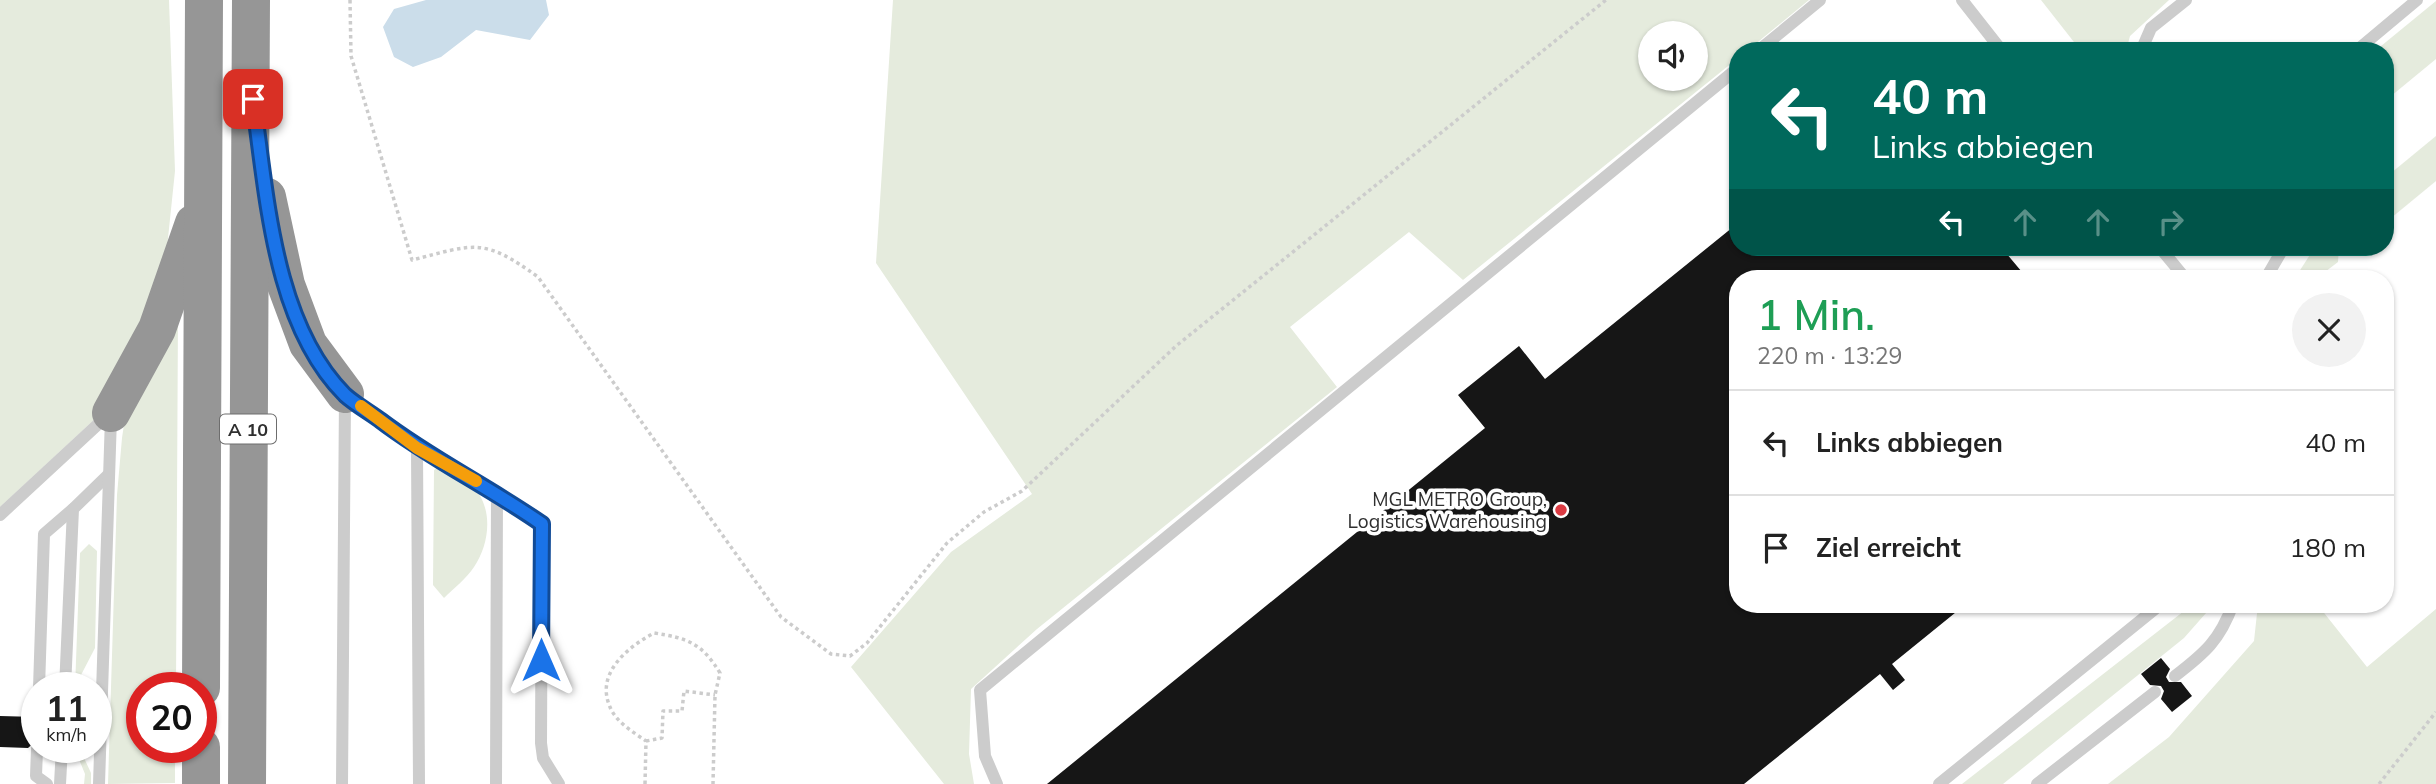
<!DOCTYPE html>
<html lang="de">
<meta charset="utf-8">
<style>
body{margin:0;font-family:Mulish,sans-serif;background:#f2f2f2;color:#222;height:100vh;display:flex;flex-direction:column;font-size:26px;white-space:nowrap}
*{box-sizing:border-box;margin:0}
p{font-size:23px;color:#767676}
.icon{flex:none;width:38px;height:38px;fill:none;stroke:currentColor;stroke-width:2;stroke-linecap:round;stroke-linejoin:round}
.map{position:relative;flex:1;overflow:hidden}
.sheet{position:absolute;left:1729px;top:270px;width:665px;height:343px;display:flex;flex-direction:column;background:#fff;border-radius:28px;box-shadow:0 2px 5px #0004}
.sheet>*{flex:none}
.banner{position:absolute;left:1729px;top:42px;width:665px;height:214px;border-radius:28px;box-shadow:0 2px 5px #0004;background:#00695c;color:#fff;overflow:hidden}
.tools{position:absolute;left:1638px;top:21px;display:grid;gap:14px}
.tools a{display:grid;place-items:center;width:70px;height:70px;border-radius:50%;background:#fff;box-shadow:0 2px 5px #0004;font-size:35px}
.speed{position:absolute;left:21px;top:672px;display:flex;gap:14px;font-size:35px;font-weight:700;text-align:center}
.speed>*{display:grid;place-content:center;width:91px;height:91px;border-radius:50%;background:#fff;box-shadow:0 2px 5px #0004;line-height:1}
.speed small{font-size:18px;font-weight:400}
.speed .limit{border:10px solid #d22;background:#fff;color:#111}
.pin{position:absolute;display:grid;place-items:center;width:60px;height:60px;color:#fff;margin:-30px;border-radius:14px;box-shadow:0 4px 10px #0006}
.me{position:absolute;width:77px;margin:-38px;rotate:0deg;stroke-linejoin:round;filter:drop-shadow(0 0 5px #0008)}
.turn{display:flex;align-items:center;gap:24px;height:147px;padding:0 28px;font-size:32px}
.turn .icon{width:91px;height:91px;stroke-width:2.5}
.turn b{display:block;font-size:49px;line-height:60px}
.lanes{display:flex;align-items:center;height:66px;padding:0 28px;background:#0003;justify-content:center;gap:35px;direction:ltr}
.lanes .off{opacity:.35}
.round{display:grid;place-items:center;flex:none;width:74px;height:74px;border-radius:37px;background:#f2f2f2}
.headline{display:flex;align-items:center;justify-content:space-between;height:119px;padding:0 28px}
h1{font-size:42px;font-weight:600;line-height:52px;color:#1e9e55}
ul{padding:0;list-style:none}
li{display:flex;align-items:center;gap:21px;height:105px;padding:0 28px;border-top:2px solid #e0e0e0}
li div{flex:1}
li b{display:block;font-size:26px}
li em{font-style:normal}
.map>svg:first-child{display:block}
.green{fill:#e5ebdd;fill-rule:evenodd}
.water{fill:#cbddea}
.building{fill:#161616}
.lines{fill:none;stroke-linecap:round;stroke-linejoin:round}
.path{stroke:#ccc;stroke-width:3.5;stroke-dasharray:3.5 3.5;stroke-linecap:butt}
.service{stroke:#ccc;stroke-width:12}
.motorway{stroke:#969696;stroke-width:38}
.route-casing{stroke:#114b97;stroke-width:18}
.route{stroke:#1a73e8;stroke-width:12}
.slow{stroke:#f59e0b;stroke-width:12}
.poi-dot{fill:#dc3b43;stroke:#fff;stroke-width:2.5}
.labels{text-anchor:middle;dominant-baseline:central;stroke-width:7;stroke-linejoin:round;paint-order:stroke}
.shield{fill:#fff;stroke:#6d6d6d;stroke-width:2}
.shield-label{font-size:18px;font-weight:bold;fill:#2f2f2f}
.poi-label{font-size:19px;fill:#2f2f2f;stroke:#fff;text-anchor:end}
</style>
<div class="map">
<svg width="2436" height="784" viewBox="0 0 2436 784">
<rect width="100%" height="100%" fill="#fff"/>
<g class="green">
<path d="M 0,0 L 169,0 L 175,171 L 165,267 L 97,417 L 0,507 Z"/>
<path d="M 893,0 L 1809,0 L 1747,51 L 1738,51 L 1738,58 L 1463,280 L 1409,232 L 1290,327 L 1337,387 L 1037,629 L 971,689 L 969,754 L 974,784 L 944,784 L 851,667 L 951,552 L 1032,494 L 876,263 ZM 1650,33 L 1696,33 L 1696,79 L 1650,79 Z"/>
<path d="M 2041,0 L 2169,0 L 2130,36 L 2126,51 L 2081,51 Z"/>
<path d="M 2436,1 L 2436,59 L 2385,101 L 2385,51 L 2375,51 Z"/>
<path d="M 2436,136 L 2436,181 L 2385,223 L 2385,178 Z"/>
<path d="M 2315,247 L 2339,247 L 2338,262 L 2317,278 L 2295,278 Z"/>
<path d="M 178,314 L 176,688 L 142,688 L 142,747 L 175,747 L 175,783 L 108,784 L 117,495 L 122,438 L 126,411 Z"/>
<path d="M 441,465 C 450,471 460,476 469,483 C 494,503 491,542 474,567 C 467,578 454,588 444,598 L 433,585 L 434,470 Z"/>
<path d="M 89,544 L 97,551 L 95,648 L 81,675 L 81,688 L 75,688 L 80,553 Z"/>
<path d="M 2193,604 L 2214,604 L 2184,638 L 2003,784 L 1962,784 Z"/>
<path d="M 2258,604 L 2317,604 L 2367,667 L 2436,609 L 2436,784 L 2108,784 L 2169,737 L 2254,641 Z"/>
<path d="M 74,747 L 79,747 L 91,773 L 91,784 L 84,784 L 85,774 Z"/>
</g>
<path class="water" d="M 426,0 L 546,0 L 549,15 L 530,40 L 476,30 L 441,57 L 413,67 L 394,57 L 383,27 L 394,9 Z"/>
<g class="building">
<path d="M 1738,223 L 1738,247 L 2001,247 L 2027,278 L 1738,278 L 1738,604 L 1966,604 L 1892,664 L 1905,680 L 1893,690 L 1880,674 L 1744,784 L 1047,784 L 1485,428 L 1458,395 L 1519,346 L 1545,379 Z"/>
<path d="M 2161,658 L 2170,669 L 2166,677 L 2169,682 L 2181,682 L 2192,696 L 2172,712 L 2161,699 L 2164,691 L 2161,686 L 2150,685 L 2141,674 Z"/>
<path d="M 0,716 L 37,717 L 37,740 L 28,748 L 0,747 Z"/>
</g>
<g class="lines">
<g class="path">
<path d="M 350,0 L 351,56 L 412,260 C 475,244 483,237 538,277 L 781,617 L 831,654 L 850,656 L 867,643 L 947,543 L 984,512 L 1022,491 L 1176,346 L 1606,0"/>
<path d="M 646,741 L 662,738 L 663,711 L 682,711 L 684,691 L 715,695"/>
<path d="M 645,784 L 646,741 C 633,732 616,722 610,707 C 595,673 628,647 654,633 C 687,638 702,643 720,673 L 715,695 L 713,784"/>
<path d="M 2379,784 L 2436,712"/>
</g>
<g class="service">
<path d="M 1962,0 L 2002,51"/>
<path d="M 1758,51 L 1820,0"/>
<path d="M 2141,51 L 2151,28 L 2186,0"/>
<path d="M 2356,51 L 2417,0"/>
<path d="M 2161,249 L 2185,278"/>
<path d="M 2266,278 L 2284,247"/>
<path d="M 348,397 L 417,448 L 419,784"/>
<path d="M 417,448 L 497,493 L 542,524 L 541,743 L 543,758 L 559,784"/>
<path d="M 0,515 L 108,415"/>
<path d="M 2175,676 C 2205,653 2220,640 2233,604"/>
<path d="M 39,688 L 44,534 L 73,509"/>
<path d="M 65,688 L 73,509 L 108,475"/>
<path d="M 37,749 L 36,776 L 47,784"/>
<path d="M 60,784 L 62,747"/>
<path d="M 99,784 L 111,417"/>
<path d="M 342,784 L 345,396"/>
<path d="M 496,784 L 497,493"/>
<path d="M 997,784 L 985,756 L 980,690 L 1738,68"/>
<path d="M 1939,784 L 2161,604"/>
<path d="M 2037,784 L 2155,692"/>
</g>
<g class="motorway">
<path d="M 267,197 L 286,285 L 308,344 L 345,394"/>
<path d="M 111,413 L 157,329 L 194,223"/>
<path d="M 201,688 L 204,0"/>
<path d="M 201,784 L 201,747"/>
<path d="M 247,784 L 251,0"/>
</g>
</g>
<g class="lines">
<g class="route-casing">
<path id="route" d="M 253,99 C 267,194 273,323 345,395 C 355,404 369,412 380,420 C 431,459 489,487 542,524 L 541,660"/>
</g>
<use href="#route" class="route"/>
<path class="slow" d="M 361,406 L 417,448 L 476,481"/>
</g>
<circle class="poi-dot" cx="1561" cy="510" r="7"/>
<g class="labels">
<rect class="shield" x="220" y="414.5" width="56" height="29" rx="5"/>
<g class="shield-label">
<text x="248" y="429">A 10</text>
</g>
<g class="poi-label">
<text x="1547" y="499">MGL METRO Group,<tspan x="1547" dy="22">Logistics Warehousing</tspan></text>
</g>
</g>
</svg>
<div class="tools">
<a><svg class="icon" aria-label="sound" viewBox="0 0 24 24"><path d="M4 9h4l5-4v14l-5-4H4zM17 9q2 3 0 6"/></svg></a>
</div>
<div class="speed"><div>11<small>km/h</small></div><div class="limit">20</div></div>
<div class="pin" style="left:253px;top:99px;background:#d93025"><svg class="icon" aria-label="arrive" viewBox="0 0 24 24"><path d="M6 21V4h12l-3 4 3 4H6"/></svg></div>
<svg class="me" style="left:541px;top:660px" viewBox="-20 -20 40 40"><path d="M0-17L14 15 0 8-14 15z" fill="#1a73e8" stroke="#fff" stroke-width="4"/></svg>
<div class="banner">
<div class="turn"><svg class="icon" aria-label="left" viewBox="0 0 24 24"><path d="M17 20v-9H6M10 6l-5 5 5 5"/></svg><div><b>40 m</b>Links abbiegen</div></div>
<div class="lanes"><svg class="icon" aria-label="left" viewBox="0 0 24 24"><path d="M17 20v-9H6M10 6l-5 5 5 5"/></svg><svg class="icon off" aria-label="ahead" viewBox="0 0 24 24"><path d="M12 20V5M6 11l6-6 6 6"/></svg><svg class="icon off" aria-label="ahead" viewBox="0 0 24 24"><path d="M12 20V5M6 11l6-6 6 6"/></svg><svg class="icon off" aria-label="right" viewBox="0 0 24 24"><path d="M7 20v-9h11M14 6l5 5-5 5"/></svg></div>
</div>
<section class="sheet">
<div class="headline"><div><h1>1 Min.</h1><p>220 m · 13:29</p></div><a class="round"><svg class="icon" aria-label="close" viewBox="0 0 24 24"><path d="M6 6l12 12M18 6L6 18"/></svg></a></div>
<ul>
<li><svg class="icon" aria-label="left" viewBox="0 0 24 24"><path d="M17 20v-9H6M10 6l-5 5 5 5"/></svg><div><b>Links abbiegen</b></div><em>40 m</em></li>
<li><svg class="icon" aria-label="arrive" viewBox="0 0 24 24"><path d="M6 21V4h12l-3 4 3 4H6"/></svg><div><b>Ziel erreicht</b></div><em>180 m</em></li>
</ul>
</section>
</div>
